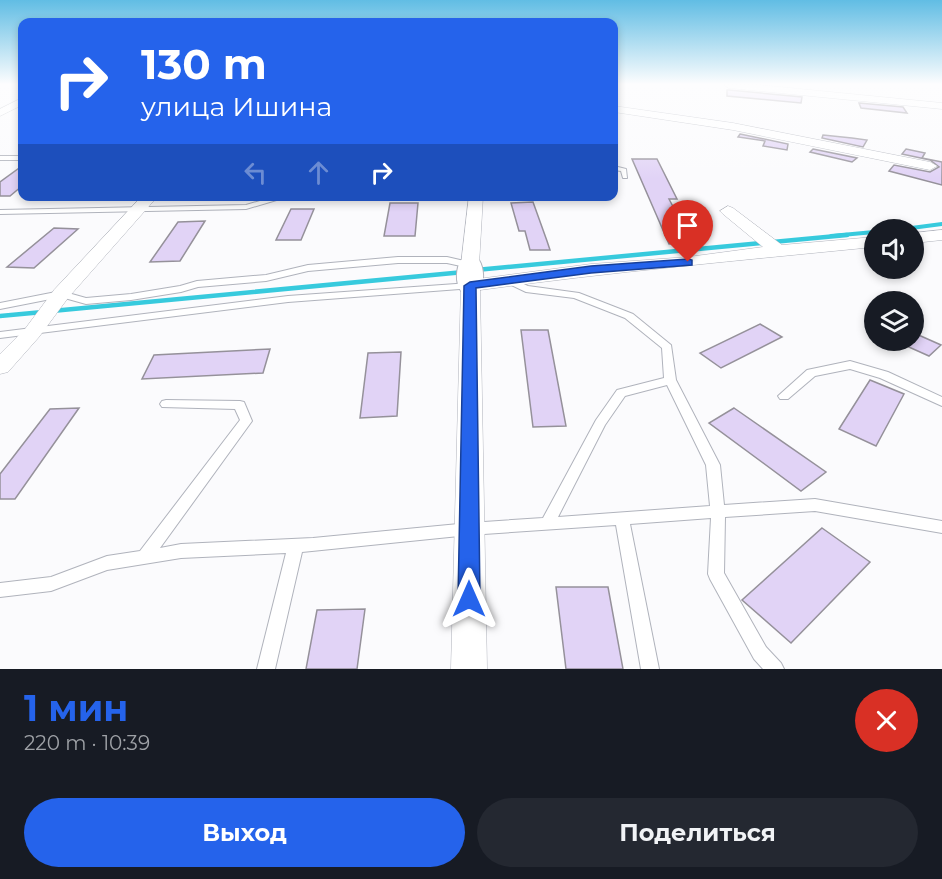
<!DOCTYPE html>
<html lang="ru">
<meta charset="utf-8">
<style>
body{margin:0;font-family:Montserrat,sans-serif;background:#242831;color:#f1f3f6;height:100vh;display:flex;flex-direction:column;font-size:22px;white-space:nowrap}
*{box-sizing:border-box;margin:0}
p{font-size:20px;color:#9ea1a6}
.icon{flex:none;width:33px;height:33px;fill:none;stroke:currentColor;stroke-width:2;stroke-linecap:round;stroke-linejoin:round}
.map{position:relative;height:669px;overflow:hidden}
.drawer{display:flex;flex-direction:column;background:#171b24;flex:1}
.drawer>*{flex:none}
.hud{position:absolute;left:18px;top:18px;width:600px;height:183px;border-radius:12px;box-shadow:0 3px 9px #0003;background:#2563eb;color:#fff;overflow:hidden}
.controls{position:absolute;left:864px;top:219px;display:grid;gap:12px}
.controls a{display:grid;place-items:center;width:60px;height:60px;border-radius:50%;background:#171b24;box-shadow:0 3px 9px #0003;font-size:30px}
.pin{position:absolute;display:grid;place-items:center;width:51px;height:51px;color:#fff;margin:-62px -26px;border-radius:50% 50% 50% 0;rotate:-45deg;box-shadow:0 0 6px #0007}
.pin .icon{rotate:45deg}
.me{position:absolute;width:66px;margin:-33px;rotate:0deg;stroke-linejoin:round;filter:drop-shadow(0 0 4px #0008)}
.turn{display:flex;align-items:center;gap:21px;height:126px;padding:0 24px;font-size:27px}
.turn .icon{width:78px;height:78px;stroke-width:2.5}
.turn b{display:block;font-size:42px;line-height:51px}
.lanes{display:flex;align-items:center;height:57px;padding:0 24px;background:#0003;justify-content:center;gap:30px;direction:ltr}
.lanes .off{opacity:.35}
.round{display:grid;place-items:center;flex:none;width:63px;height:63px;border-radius:32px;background:#242831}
.head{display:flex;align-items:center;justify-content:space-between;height:102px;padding:0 24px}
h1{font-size:36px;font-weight:700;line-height:45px;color:#2563eb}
.action{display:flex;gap:12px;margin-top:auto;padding:12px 24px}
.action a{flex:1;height:69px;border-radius:36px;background:#2563eb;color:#fff;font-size:24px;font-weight:700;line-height:69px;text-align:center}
.action a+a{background:#242831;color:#f1f3f6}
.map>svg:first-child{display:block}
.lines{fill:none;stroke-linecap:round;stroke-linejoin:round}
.stream-far1{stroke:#37cadd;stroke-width:4}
.stream{stroke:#37cadd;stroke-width:4.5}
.building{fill:#e1d3f6;stroke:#95919a;stroke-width:1.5}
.lane-casing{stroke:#b0b3bc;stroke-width:2}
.street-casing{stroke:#b0b3bc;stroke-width:1}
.secondary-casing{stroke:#b0b3bc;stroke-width:2}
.lane{fill:#fff;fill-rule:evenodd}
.street{fill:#fff;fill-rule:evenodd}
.secondary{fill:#fff;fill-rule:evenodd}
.route{fill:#2563eb;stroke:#184099;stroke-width:1.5}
</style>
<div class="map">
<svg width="942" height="669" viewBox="0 0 942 669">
<rect width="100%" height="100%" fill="#fbfbfd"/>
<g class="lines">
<g class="stream-far1">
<path d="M 896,230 L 942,224"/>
<path d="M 831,236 L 874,232"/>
</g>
<g class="stream">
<path d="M 476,270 L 847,235"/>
<path d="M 52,311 L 464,272"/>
<path d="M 0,316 L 43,312"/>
</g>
</g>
<g class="building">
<path d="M 727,90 L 729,90 L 802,97 L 801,103 L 727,96 Z"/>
<path d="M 859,103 L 903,107 L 907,113 L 861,108 Z"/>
<path d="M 740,134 L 788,144 L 787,150 L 763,146 L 765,141 L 738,137 Z"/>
<path d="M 823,135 L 852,138 L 867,140 L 863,147 L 822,138 Z"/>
<path d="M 813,149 L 857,158 L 852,162 L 810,152 Z"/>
<path d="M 906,149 L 925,153 L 922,158 L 942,162 L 942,185 L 889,171 L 894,165 L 930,172 L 939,167 L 930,160 L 902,154 Z"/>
<path d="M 632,159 L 657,159 L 677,199 L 669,199 L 692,242 L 669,244 Z"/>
<path d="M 22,166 L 22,186 L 10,196 L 0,196 L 0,182 Z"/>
<path d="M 533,202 L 547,241 L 550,250 L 530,250 L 525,231 L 519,231 L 511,203 Z"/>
<path d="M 390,203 L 418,203 L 415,236 L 384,236 Z"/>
<path d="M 291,209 L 314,209 L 301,240 L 276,240 Z"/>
<path d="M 205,221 L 180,261 L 150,262 L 178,222 Z"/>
<path d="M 54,228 L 78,229 L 34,268 L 7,267 Z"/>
<path d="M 760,324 L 782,337 L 721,368 L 700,353 Z"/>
<path d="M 521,330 L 548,330 L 566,426 L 533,427 Z"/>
<path d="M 914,333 L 941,345 L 929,356 L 902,344 L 905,340 L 914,340 Z"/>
<path d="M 270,349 L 263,373 L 142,379 L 154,355 Z"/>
<path d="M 401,352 L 397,416 L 360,418 L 368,353 Z"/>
<path d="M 870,380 L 904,394 L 876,446 L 839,429 Z"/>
<path d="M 79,408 L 15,499 L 0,499 L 0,474 L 50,409 Z"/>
<path d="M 734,408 L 826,472 L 801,491 L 709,423 Z"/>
<path d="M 822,528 L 870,562 L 791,643 L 742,600 Z"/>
<path d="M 556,587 L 608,587 L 623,669 L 566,669 Z"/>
<path d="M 365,609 L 357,669 L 306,669 L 317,610 Z"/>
</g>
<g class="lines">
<g class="lane-casing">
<g id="lane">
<rect x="0" y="156" width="22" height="4"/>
<path d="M 614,166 L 626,169 L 627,178 L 623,178 L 621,171 L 614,170 Z"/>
<path d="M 277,196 L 290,196 L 246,209 L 0,214 L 0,210 L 246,205 Z"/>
<path d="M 398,257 L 447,257 L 473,263 L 474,265 L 470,268 L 447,263 L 398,263 L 308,271 L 266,281 L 198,287 L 181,292 L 131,300 L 86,304 L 61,297 L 0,309 L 0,303 L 61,291 L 86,298 L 131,294 L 180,286 L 197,281 L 266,275 L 308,265 Z"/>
<path d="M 508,277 L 528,286 L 579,293 L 633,314 L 671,345 L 676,380 L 720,465 L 724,505 L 815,499 L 942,521 L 942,533 L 815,511 L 725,517 L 724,573 L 766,647 L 781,663 L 784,669 L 763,669 L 754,659 L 710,579 L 708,574 L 711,518 L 630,524 L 659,669 L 641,669 L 616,525 L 469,535 L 302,552 L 275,669 L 257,669 L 286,553 L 181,558 L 107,570 L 51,591 L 0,597 L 0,583 L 51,577 L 107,556 L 140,551 L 240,420 L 235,409 L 162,407 L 160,404 L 162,401 L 166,400 L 240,401 L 244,402 L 252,421 L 160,548 L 181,544 L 313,538 L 469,523 L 543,518 L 596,420 L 617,390 L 664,378 L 662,348 L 625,318 L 574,298 L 526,292 L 505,282 L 503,280 L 505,278 ZM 667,385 L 706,465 L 710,506 L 558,517 L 605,425 L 625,396 Z"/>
<path d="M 470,283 L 475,286 L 473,288 L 288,302 L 0,338 L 0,332 L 288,296 Z"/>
<path d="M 850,361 L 888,372 L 942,397 L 942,406 L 880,378 L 850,369 L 815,376 L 788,399 L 780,399 L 778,396 L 807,370 Z"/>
</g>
</g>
<g class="street-casing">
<g id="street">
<path d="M 724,85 L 759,85 L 942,103 L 942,109 L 729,88 Z"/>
<path d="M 22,98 L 22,105 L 0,116 L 0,109 Z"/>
<path d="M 614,106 L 733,123 L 930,162 L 937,166 L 930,170 L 733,130 L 614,112 Z"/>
<path d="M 142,196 L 158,196 L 68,298 L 39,337 L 8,372 L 0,374 L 0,354 L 25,329 L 54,290 Z"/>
<path d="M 469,196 L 483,196 L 479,265 L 476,269 L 464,269 L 461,265 Z"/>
<path d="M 728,206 L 733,208 L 782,245 L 874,237 L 874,247 C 743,260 611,272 480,290 L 487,669 L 451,669 L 461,286 L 463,282 L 470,280 L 591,264 L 688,257 L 763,247 L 723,214 L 720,211 Z"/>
<path d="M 942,230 L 942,240 L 914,243 L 914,233 Z"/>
</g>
</g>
<g class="secondary-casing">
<path id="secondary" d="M 470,258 L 479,260 C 484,268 485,283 479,291 L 470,294 L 461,291 C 455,283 456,268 461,260 Z"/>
</g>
<use href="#lane" class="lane"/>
<use href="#street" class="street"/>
<use href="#secondary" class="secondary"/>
</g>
<linearGradient id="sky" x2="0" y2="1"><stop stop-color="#61bde4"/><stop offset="0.47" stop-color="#fdfdfe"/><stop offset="1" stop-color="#fdfdfe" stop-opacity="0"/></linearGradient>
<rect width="942" height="179" fill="url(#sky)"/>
<path class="route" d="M 688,259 L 692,260 L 692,265 L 591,273 L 476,288 L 480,599 L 477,606 L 469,609 L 462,606 L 458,599 L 464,286 L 470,282 L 591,266 Z"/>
</svg>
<div class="controls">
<a><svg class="icon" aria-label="sound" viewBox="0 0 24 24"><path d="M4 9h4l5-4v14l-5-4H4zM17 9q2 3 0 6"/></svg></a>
<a><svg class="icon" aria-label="layers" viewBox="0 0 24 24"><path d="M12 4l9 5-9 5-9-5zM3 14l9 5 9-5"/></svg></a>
</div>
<div class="pin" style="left:688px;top:262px;background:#d93025"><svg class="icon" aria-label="arrive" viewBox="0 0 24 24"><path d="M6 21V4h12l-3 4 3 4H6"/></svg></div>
<svg class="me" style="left:469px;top:599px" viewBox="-20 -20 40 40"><path d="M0-17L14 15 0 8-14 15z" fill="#2563eb" stroke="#fff" stroke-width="4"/></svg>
<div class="hud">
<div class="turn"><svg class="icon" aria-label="right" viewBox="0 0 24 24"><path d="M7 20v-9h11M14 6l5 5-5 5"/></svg><div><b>130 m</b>улица Ишина</div></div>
<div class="lanes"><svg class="icon off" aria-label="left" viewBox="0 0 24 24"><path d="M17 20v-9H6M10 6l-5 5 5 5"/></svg><svg class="icon off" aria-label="ahead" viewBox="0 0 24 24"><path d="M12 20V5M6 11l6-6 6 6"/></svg><svg class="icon" aria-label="right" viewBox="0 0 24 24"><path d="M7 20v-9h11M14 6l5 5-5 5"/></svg></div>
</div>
</div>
<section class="drawer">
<div class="head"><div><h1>1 мин</h1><p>220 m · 10:39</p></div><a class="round" style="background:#d93025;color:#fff"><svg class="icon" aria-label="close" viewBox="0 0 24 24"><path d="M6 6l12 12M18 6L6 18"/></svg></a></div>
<div class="action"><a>Выход</a><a>Поделиться</a></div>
</section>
